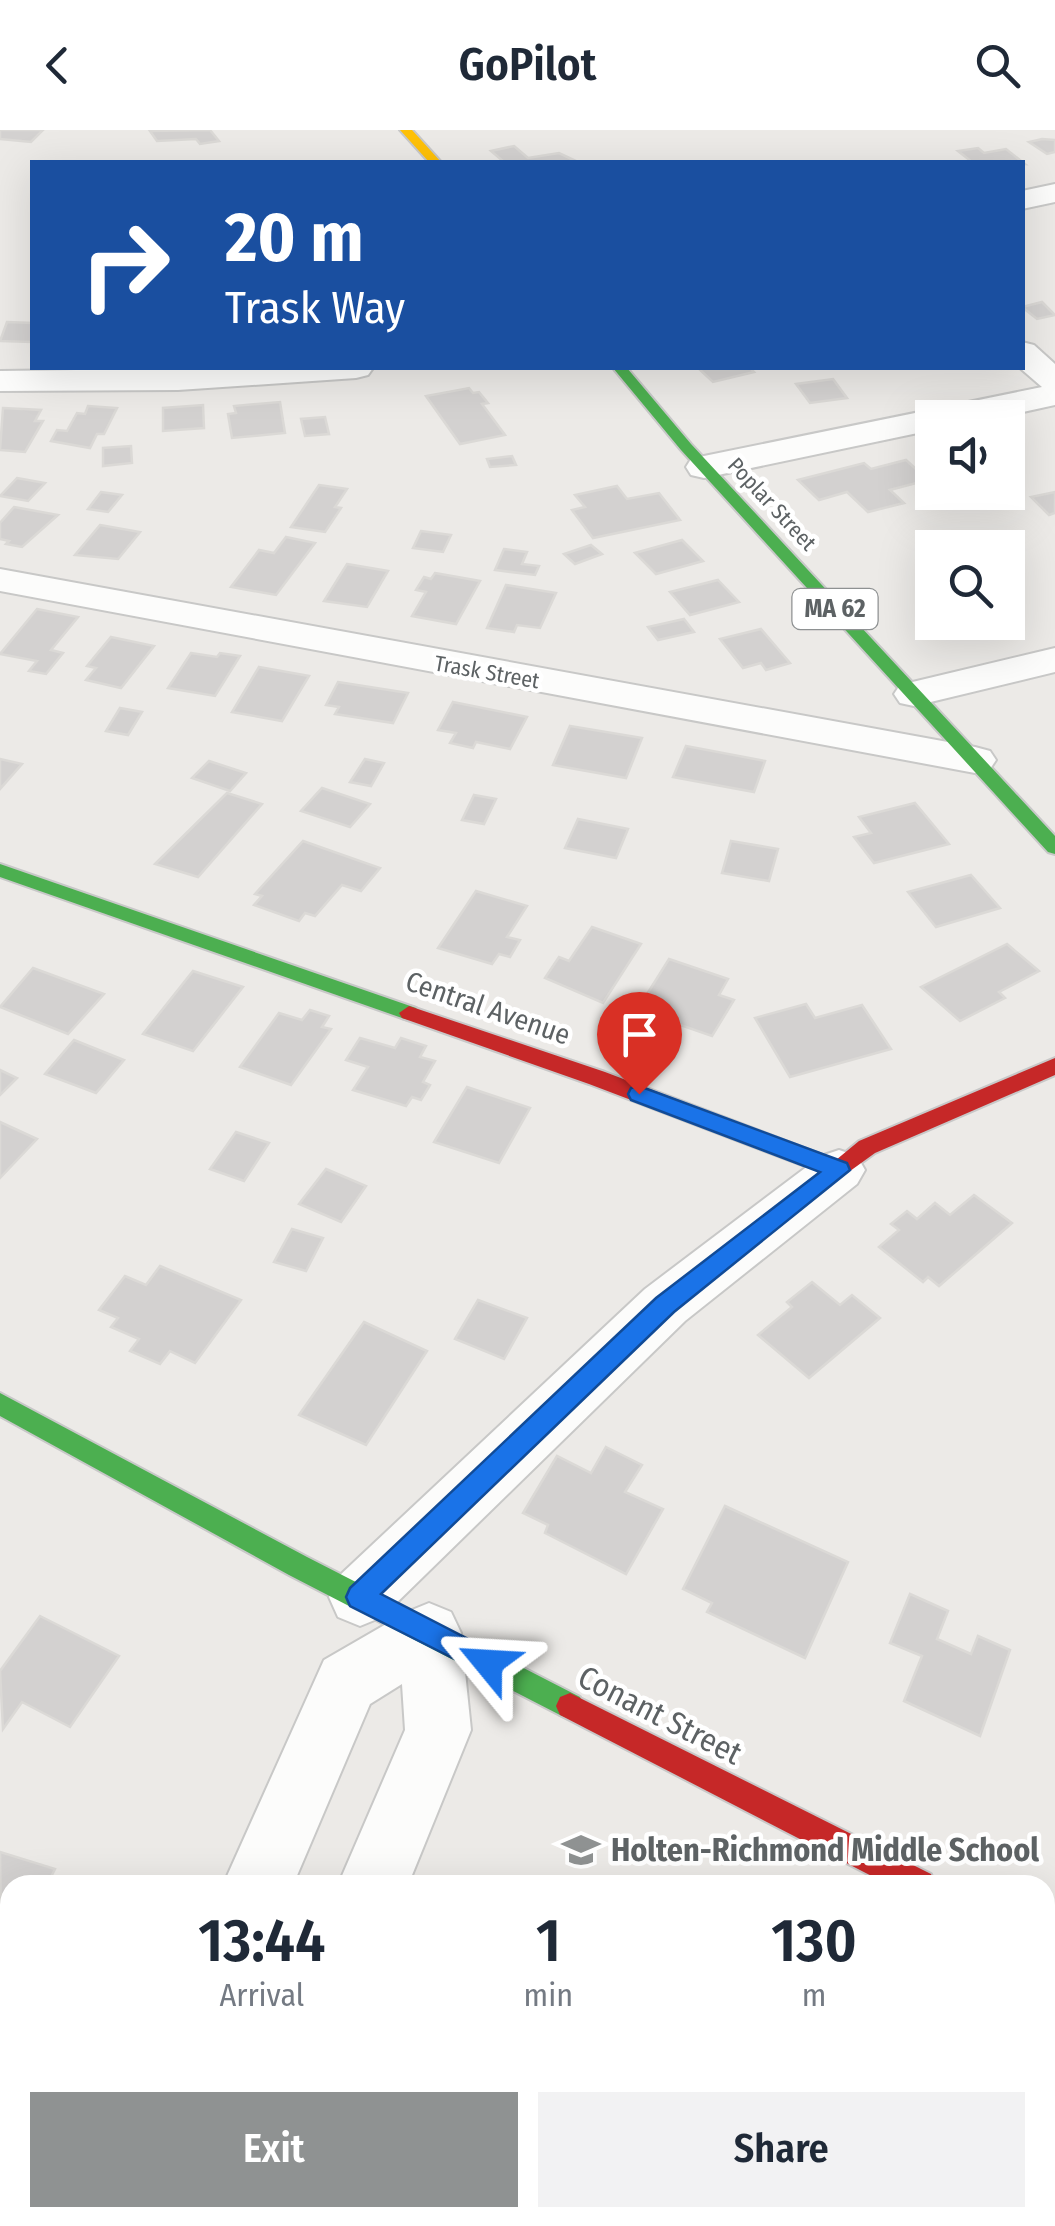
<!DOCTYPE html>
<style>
body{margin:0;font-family:"Fira Sans Condensed",sans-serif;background:#f2f2f3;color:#1f2937;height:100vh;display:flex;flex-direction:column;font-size:38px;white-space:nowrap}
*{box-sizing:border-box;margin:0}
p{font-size:32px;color:#747a83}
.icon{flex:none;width:55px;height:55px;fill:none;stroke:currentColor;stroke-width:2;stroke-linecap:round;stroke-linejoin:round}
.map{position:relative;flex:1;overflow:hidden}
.details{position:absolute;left:0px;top:1745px;width:1055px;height:352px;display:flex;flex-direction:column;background:#fff;border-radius:30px 30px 0 0;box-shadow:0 10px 40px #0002}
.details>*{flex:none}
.guide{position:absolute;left:30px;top:30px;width:995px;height:210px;border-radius:0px;box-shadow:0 10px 40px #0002;background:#1a4fa0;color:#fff;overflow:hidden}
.buttons{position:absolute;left:915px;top:270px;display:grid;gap:20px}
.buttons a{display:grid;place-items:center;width:110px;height:110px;border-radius:0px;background:#fff;box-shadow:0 10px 40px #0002;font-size:50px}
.pin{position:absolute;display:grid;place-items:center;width:85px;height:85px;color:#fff;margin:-102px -42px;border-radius:50% 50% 50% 0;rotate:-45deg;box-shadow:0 0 10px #0007}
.pin .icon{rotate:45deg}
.me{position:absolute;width:110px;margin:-55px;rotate:297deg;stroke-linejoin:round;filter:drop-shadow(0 0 8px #0008)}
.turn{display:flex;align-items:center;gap:35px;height:210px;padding:0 30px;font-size:45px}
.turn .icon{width:130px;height:130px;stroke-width:2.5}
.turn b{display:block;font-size:70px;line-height:85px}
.eta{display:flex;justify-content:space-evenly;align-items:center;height:170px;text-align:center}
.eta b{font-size:60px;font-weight:600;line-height:70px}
.button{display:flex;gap:20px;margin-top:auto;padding:20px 30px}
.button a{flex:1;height:115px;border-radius:0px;background:#8f9292;color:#fff;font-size:40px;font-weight:600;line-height:115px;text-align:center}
.button a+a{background:#f2f2f3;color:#1f2937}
header{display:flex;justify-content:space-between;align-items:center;height:130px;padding:0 30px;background:#fff;font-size:45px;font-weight:600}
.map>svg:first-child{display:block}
.building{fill:#d3d1d0;stroke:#dbd9d6;stroke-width:2.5}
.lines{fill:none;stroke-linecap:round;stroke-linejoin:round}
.street-casing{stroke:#c8c8c7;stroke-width:4}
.fast-casing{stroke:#c8c8c8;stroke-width:4}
.slow-casing{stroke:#c8c8c8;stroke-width:4}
.jam-casing{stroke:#c8c8c8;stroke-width:4}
.path{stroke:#c7cbc8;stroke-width:8;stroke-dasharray:12 6;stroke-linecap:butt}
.street{fill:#fcfcfb;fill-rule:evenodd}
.fast{fill:#4caf50;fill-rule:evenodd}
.slow{fill:#ffc107;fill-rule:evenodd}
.jam{fill:#c62828;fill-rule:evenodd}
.route{fill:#1a73e8;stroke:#114b97;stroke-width:2.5}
.labels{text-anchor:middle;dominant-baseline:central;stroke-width:9;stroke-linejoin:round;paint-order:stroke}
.far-street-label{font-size:22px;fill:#5d6264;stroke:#fff}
.shield{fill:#fff;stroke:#8e9192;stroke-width:2.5}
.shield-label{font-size:25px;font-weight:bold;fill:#5d6264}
.street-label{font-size:28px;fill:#5d6264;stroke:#fff}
.near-street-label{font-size:32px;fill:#5d6264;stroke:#fff}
.near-poi-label{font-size:32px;font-weight:bold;fill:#5d6264;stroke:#fff;text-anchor:start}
</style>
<header><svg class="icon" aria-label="back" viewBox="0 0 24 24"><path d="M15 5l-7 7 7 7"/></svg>GoPilot<svg class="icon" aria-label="search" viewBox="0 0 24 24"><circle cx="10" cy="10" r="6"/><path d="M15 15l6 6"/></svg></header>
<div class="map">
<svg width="1055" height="2096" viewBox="0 0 1055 2096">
<rect width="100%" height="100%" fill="#eceae7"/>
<g class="building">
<path d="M 0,0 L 43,0 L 31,12 L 0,9 Z"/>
<path d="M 210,0 L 219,11 L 200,14 L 196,9 L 157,11 L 150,1 Z"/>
<path d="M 1042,9 L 1055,10 L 1055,22 L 1047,24 L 1029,12 Z"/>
<path d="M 514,16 L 528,28 L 559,23 L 578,32 L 504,32 L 491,21 Z"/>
<path d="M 978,18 L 984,23 L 1006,19 L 1025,34 L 972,32 L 958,21 Z"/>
<path d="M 1042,172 L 1055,185 L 1037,189 L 1022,177 Z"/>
<path d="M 7,192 L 32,193 L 32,212 L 0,211 Z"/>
<path d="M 698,238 L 758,238 L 751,239 L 754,242 L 713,252 Z"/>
<path d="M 833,249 L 847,268 L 810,273 L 796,254 Z"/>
<path d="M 469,258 L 473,263 L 479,262 L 488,273 L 482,274 L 505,305 L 460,314 L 426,266 Z"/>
<path d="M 280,272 L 285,303 L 232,308 L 228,284 L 236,283 L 234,276 Z"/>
<path d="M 203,275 L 204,298 L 163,301 L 163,278 Z"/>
<path d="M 88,276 L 117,278 L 104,304 L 97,304 L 90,318 L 51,311 L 57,300 L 67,301 L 77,283 L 85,284 Z"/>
<path d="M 3,278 L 41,280 L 35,291 L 43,291 L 25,322 L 0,320 Z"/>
<path d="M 325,287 L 329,304 L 305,306 L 301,289 Z"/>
<path d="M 131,316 L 132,333 L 103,336 L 103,318 Z"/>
<path d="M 512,326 L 516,335 L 490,337 L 487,329 Z"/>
<path d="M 906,330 L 928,350 L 890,360 L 904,373 L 868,382 L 847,362 L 819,370 L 798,350 L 864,333 L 871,339 Z"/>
<path d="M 17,348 L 45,353 L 28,371 L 0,366 Z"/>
<path d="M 319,355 L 347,359 L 335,377 L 341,378 L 325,402 L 291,397 Z"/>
<path d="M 617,356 L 627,369 L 659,363 L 680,390 L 593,408 L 572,380 L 585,377 L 575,365 Z"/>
<path d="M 101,362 L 122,365 L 108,382 L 88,379 Z"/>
<path d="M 1055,362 L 1055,383 L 1049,385 L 1031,367 Z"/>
<path d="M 14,377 L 58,385 L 22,417 L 6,414 L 9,411 L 0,409 L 0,393 Z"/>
<path d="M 100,395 L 140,402 L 118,429 L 75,425 Z"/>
<path d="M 421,401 L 451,405 L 443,422 L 413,418 Z"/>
<path d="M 286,407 L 315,413 L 276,465 L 231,457 L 259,420 L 274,423 Z"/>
<path d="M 682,410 L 703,431 L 656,444 L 635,423 Z"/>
<path d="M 591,415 L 602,424 L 575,434 L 564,424 Z"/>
<path d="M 504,419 L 527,422 L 522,434 L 539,436 L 535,445 L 495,440 Z"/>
<path d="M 347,434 L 388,441 L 367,477 L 324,471 Z"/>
<path d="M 435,443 L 480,451 L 456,494 L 412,486 L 426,462 L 416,460 L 424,447 L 431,449 Z"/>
<path d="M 718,450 L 739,472 L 690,485 L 670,462 Z"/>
<path d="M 506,455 L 556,463 L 540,498 L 517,495 L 514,502 L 487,498 Z"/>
<path d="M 37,479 L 78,487 L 51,520 L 63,523 L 46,544 L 29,541 L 37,531 L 0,524 Z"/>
<path d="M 684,489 L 694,502 L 658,510 L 648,497 Z"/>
<path d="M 761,499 L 790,533 L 766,540 L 761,533 L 743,538 L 720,509 Z"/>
<path d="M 111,507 L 154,516 L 121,558 L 86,550 L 96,538 L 87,536 Z"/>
<path d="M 191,523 L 217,527 L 220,523 L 240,526 L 215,566 L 168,558 Z"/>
<path d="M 259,537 L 309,546 L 282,591 L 232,582 Z"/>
<path d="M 338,552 L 408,563 L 393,593 L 335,584 L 339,577 L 326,575 Z"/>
<path d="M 453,572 L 527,587 L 510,619 L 476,612 L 473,618 L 450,613 L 456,603 L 438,600 Z"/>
<path d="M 120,578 L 142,582 L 128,605 L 106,601 Z"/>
<path d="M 570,596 L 642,608 L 626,648 L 553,635 Z"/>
<path d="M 686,616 L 765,631 L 754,662 L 673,647 Z"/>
<path d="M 0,629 L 22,634 L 0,659 Z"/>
<path d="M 365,629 L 384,633 L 371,656 L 350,652 Z"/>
<path d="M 209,631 L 246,643 L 230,661 L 192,648 Z"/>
<path d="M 322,658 L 370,674 L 350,697 L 301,681 Z"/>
<path d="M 227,663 L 262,674 L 198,747 L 155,734 Z"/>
<path d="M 474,665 L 496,669 L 484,694 L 462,690 Z"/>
<path d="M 915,673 L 949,714 L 874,733 L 854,707 L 871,703 L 859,687 Z"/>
<path d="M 578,689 L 628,699 L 616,728 L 565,718 Z"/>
<path d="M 303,711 L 380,738 L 361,761 L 342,755 L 315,786 L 305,783 L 299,791 L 254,775 L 262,766 L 255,764 Z"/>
<path d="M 731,711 L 778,719 L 769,751 L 722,743 Z"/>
<path d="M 971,745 L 1000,778 L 936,797 L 908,762 Z"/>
<path d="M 476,761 L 527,776 L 507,807 L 520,810 L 510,827 L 499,824 L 492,834 L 438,818 Z"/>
<path d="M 592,797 L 641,814 L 603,873 L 545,848 L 559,827 L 569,831 Z"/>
<path d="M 1007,814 L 1039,841 L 999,862 L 1005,868 L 960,891 L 921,857 Z"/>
<path d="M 669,829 L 728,849 L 719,865 L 734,870 L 712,906 L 637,880 Z"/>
<path d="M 33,838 L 104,864 L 68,904 L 0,877 Z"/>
<path d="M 193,841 L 243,857 L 193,921 L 143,904 Z"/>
<path d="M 806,874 L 815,888 L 862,875 L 891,919 L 790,947 L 755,888 Z"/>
<path d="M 310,880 L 329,886 L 322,897 L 331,899 L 291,955 L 240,937 L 279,883 L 302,890 Z"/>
<path d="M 360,908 L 395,918 L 401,908 L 426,916 L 420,927 L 435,931 L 423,952 L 430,955 L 421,970 L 412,967 L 406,976 L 353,960 L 368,937 L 346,930 Z"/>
<path d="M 74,910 L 124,930 L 96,963 L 45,944 Z"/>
<path d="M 0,940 L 17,948 L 0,965 Z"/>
<path d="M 467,957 L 530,978 L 499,1033 L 434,1012 Z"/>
<path d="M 0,992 L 37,1009 L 0,1048 Z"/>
<path d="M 236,1002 L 269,1013 L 244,1051 L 210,1039 Z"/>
<path d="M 326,1039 L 366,1056 L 341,1092 L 299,1074 Z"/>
<path d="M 974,1065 L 1012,1093 L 939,1156 L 928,1147 L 923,1152 L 879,1117 L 899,1100 L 891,1094 L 907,1081 L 917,1089 L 935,1073 L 950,1085 Z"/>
<path d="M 292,1099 L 323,1108 L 306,1141 L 274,1132 Z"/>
<path d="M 160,1136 L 241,1170 L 195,1233 L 170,1221 L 160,1234 L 130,1221 L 139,1209 L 111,1197 L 118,1188 L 99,1180 L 125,1146 L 146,1155 Z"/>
<path d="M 812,1152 L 840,1175 L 852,1165 L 880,1188 L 809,1248 L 758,1205 L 792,1177 L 787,1172 Z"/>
<path d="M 478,1170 L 527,1188 L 504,1229 L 455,1209 Z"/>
<path d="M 364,1192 L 427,1221 L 366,1315 L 299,1285 Z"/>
<path d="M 606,1317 L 642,1335 L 625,1362 L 663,1379 L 626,1444 L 545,1403 L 548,1395 L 523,1383 L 557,1326 L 591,1343 Z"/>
<path d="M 725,1376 L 848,1432 L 805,1528 L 707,1482 L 712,1473 L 683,1459 Z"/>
<path d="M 910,1464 L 948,1481 L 937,1509 L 971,1524 L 978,1506 L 1010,1520 L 980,1606 L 904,1571 L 922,1526 L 890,1513 Z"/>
<path d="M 40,1486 L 119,1526 L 70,1597 L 22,1572 L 3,1599 L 0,1541 Z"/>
<path d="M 0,1722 L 55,1739 L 47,1755 L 10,1755 L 10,1836 L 2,1854 Z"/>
<path d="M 579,2088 L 848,2088 L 862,2096 L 865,2088 L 874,2088 L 889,2096 L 575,2096 Z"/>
</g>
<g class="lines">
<g class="street-casing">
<g id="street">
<path d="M 1055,54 L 1055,72 L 1022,79 L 1022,61 Z"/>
<path d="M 1022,212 L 1034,215 L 1055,234 L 1055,275 L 996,288 L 932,288 L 932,300 L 704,348 L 691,345 L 686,337 L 691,329 L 704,326 L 1042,257 L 1020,238 Z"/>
<path d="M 227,238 L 373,238 L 368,245 L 356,248 L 178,260 L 0,261 L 0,241 Z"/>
<path d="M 0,439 L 975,617 L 990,621 L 996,630 L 990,639 L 975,643 L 0,461 Z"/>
<path d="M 1055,518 L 1055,542 L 914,576 L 900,573 L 894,564 L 900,555 Z"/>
<path d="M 839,1020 L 857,1026 L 865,1040 L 857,1054 L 685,1191 L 382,1487 L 360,1496 L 338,1487 L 329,1467 L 338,1447 L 645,1159 L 821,1026 Z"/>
<path d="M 429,1473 L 451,1482 L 461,1503 L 471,1600 L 408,1755 L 338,1755 L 405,1600 L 402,1554 L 370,1574 L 293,1755 L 223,1755 L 324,1530 L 407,1482 Z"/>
<path d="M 101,2088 L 179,2088 L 177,2096 L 99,2096 Z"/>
<path d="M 209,2088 L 287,2088 L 284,2096 L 206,2096 Z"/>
</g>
</g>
<g class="fast-casing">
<g id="fast">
<path d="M 613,238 L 627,238 L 691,314 L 1055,706 L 1055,724 L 1048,722 L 681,320 Z"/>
<path d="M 0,734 L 416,878 L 419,883 L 409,890 L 402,888 L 0,747 Z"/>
<path d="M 0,1263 L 307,1427 L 580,1567 L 584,1576 L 580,1585 L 570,1589 L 560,1585 L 289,1445 L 0,1286 Z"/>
</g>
</g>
<g class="slow-casing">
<g id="slow">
<path d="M 400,0 L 412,0 L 441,32 L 429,32 Z"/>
<path d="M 1045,1804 L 1055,1808 L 1055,1839 L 1045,1835 Z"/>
</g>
</g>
<g class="jam-casing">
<g id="jam">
<path d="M 409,876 L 605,942 L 836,1030 L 859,1011 L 1055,928 L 1055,945 L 875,1023 L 839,1049 L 589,954 L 402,888 L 399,883 Z"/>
<path d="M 570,1563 L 931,1744 L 935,1755 L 889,1755 L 560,1585 L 556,1576 L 560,1567 Z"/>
</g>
</g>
<g class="path">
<path d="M 1045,2041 L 1055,2041"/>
<path d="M 944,2096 L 947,2088"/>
</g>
<use href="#street" class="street"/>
<use href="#fast" class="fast"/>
<use href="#slow" class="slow"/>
<use href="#jam" class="jam"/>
</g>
<path class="route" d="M 639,956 L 847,1033 L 850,1040 L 674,1182 L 381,1464 L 497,1524 L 501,1533 L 497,1543 L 488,1546 L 350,1476 L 346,1467 L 350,1458 L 656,1168 L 820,1042 L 631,970 L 628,964 L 631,958 Z"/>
<defs>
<g id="school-bare" transform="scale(3)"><path d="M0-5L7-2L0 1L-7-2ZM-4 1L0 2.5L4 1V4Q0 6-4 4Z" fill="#8f9292" stroke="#fff" stroke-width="2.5" paint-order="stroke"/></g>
</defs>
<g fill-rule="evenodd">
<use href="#school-bare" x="581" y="1720"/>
</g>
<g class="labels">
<g class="far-street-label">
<text transform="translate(772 374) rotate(47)">Poplar Street</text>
<text transform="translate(487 542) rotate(10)">Trask Street</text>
</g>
<rect class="shield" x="792.5" y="459" width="85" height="40" rx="8"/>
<g class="shield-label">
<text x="835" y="479">MA 62</text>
</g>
<g class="street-label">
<text transform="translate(488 878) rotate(19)">Central Avenue</text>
</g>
<g class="near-street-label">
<text transform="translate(660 1585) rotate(27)">Conant Street</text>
</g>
<g class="near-poi-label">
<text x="611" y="1720">Holten-Richmond Middle School</text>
</g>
</g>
</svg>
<div class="buttons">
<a><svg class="icon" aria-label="sound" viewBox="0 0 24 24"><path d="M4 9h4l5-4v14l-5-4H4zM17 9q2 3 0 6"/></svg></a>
<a><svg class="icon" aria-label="search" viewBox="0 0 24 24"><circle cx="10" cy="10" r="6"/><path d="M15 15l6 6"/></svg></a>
</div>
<div class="pin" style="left:639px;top:964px;background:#d93025"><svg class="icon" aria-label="arrive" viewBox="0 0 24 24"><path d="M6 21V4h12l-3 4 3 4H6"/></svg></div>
<svg class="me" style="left:488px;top:1533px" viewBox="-20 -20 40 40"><path d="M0-17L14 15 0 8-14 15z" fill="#1a73e8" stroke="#fff" stroke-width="4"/></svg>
<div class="guide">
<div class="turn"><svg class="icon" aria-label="right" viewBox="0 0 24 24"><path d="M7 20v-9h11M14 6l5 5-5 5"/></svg><div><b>20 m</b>Trask Way</div></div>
</div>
<section class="details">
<div class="eta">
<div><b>13:44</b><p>Arrival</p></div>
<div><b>1</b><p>min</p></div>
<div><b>130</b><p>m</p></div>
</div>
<div class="button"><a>Exit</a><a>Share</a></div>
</section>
</div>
